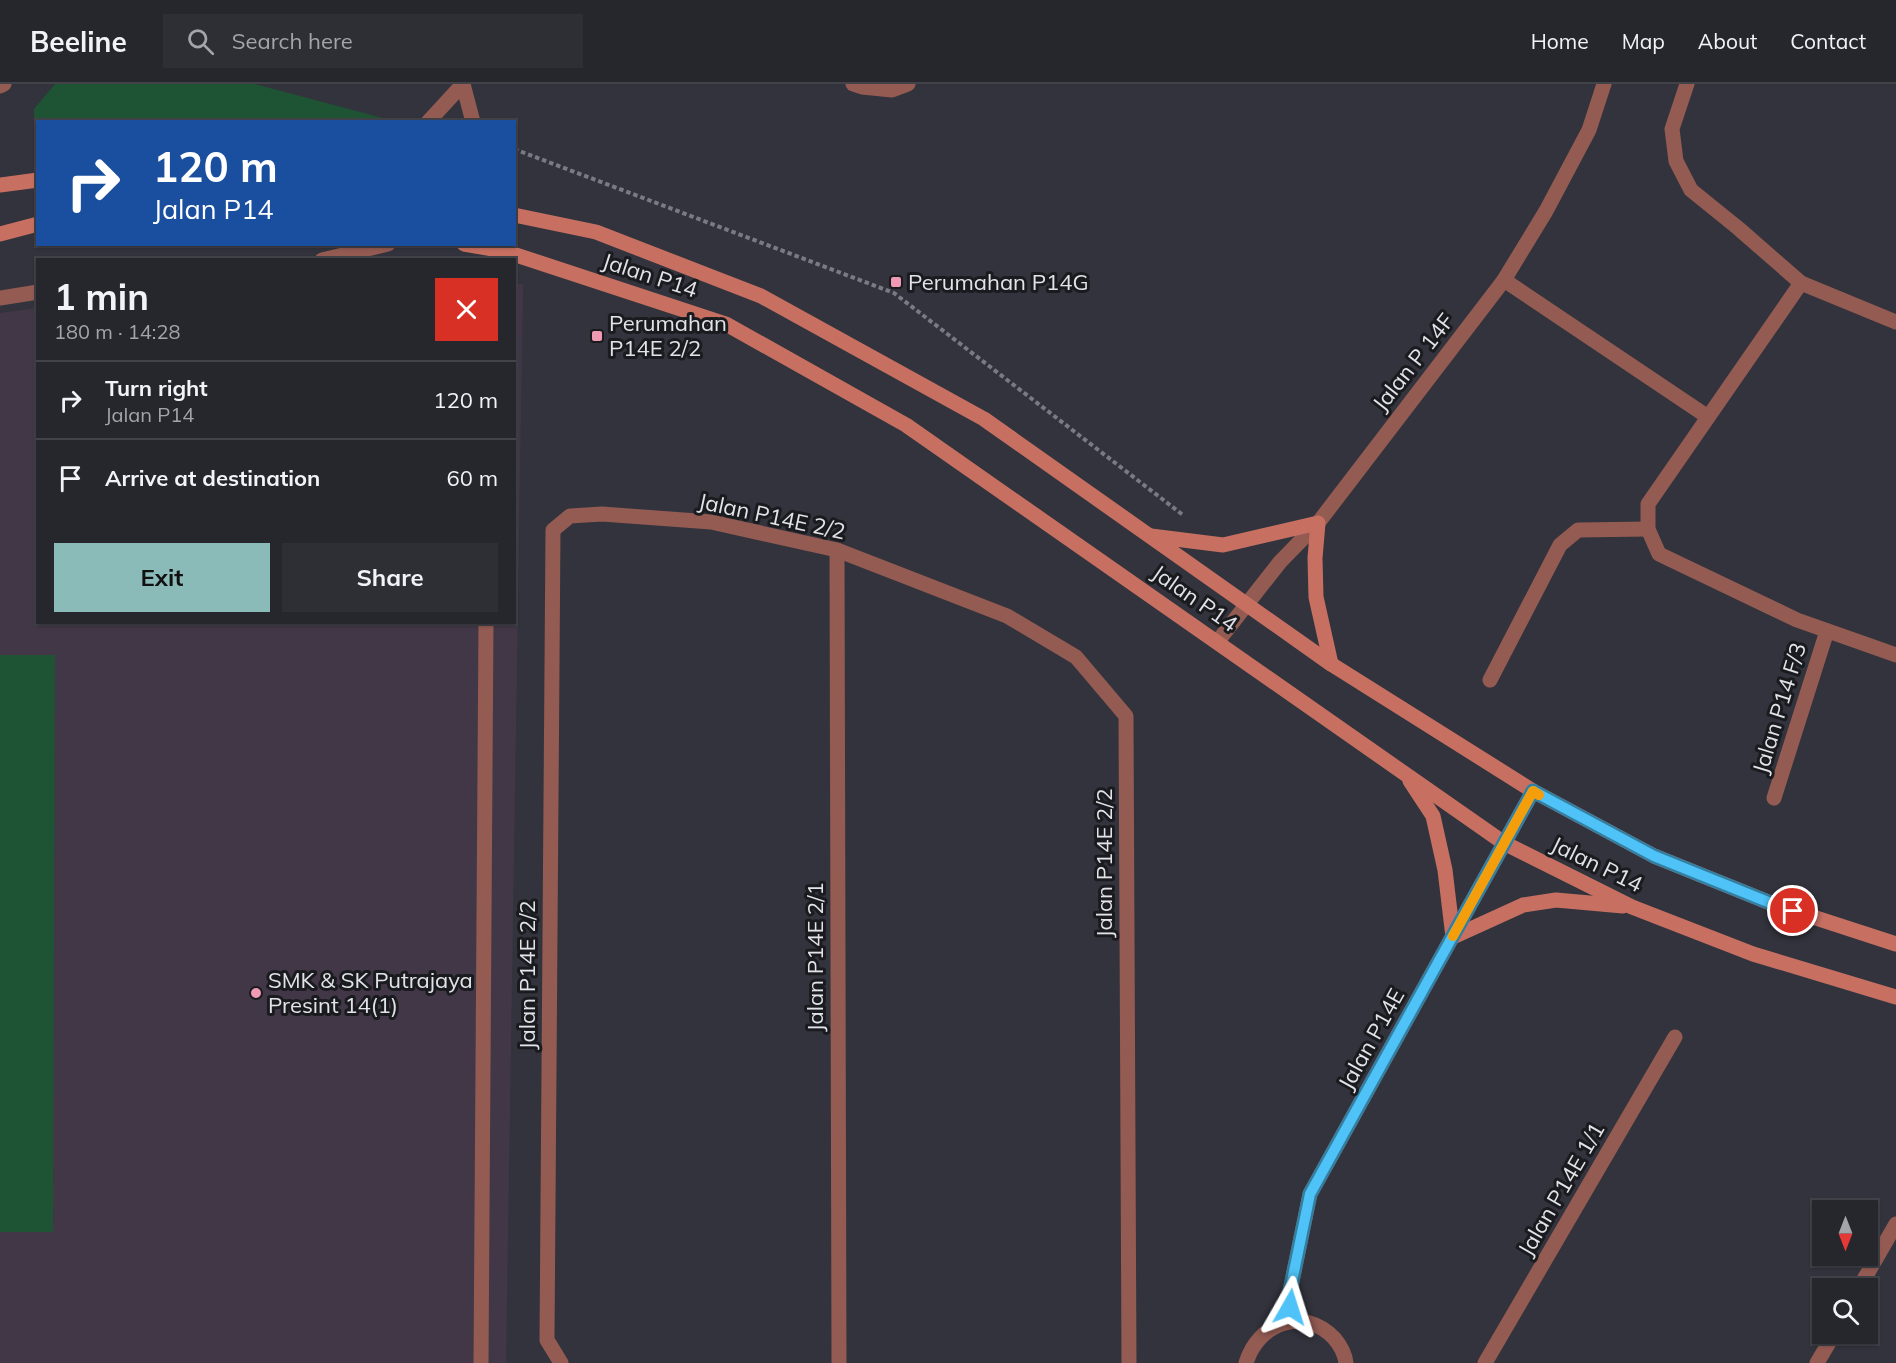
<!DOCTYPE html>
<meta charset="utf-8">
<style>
body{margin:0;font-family:Mulish,sans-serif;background:#2e2e35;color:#f1f3f6;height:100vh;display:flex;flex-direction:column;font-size:22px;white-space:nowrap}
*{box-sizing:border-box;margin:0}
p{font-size:20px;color:#a4a5aa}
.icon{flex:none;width:33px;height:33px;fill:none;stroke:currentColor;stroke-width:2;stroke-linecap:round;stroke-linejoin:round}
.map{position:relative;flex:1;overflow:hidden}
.drawer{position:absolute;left:36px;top:174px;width:480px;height:366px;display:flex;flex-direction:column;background:#26262d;border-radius:0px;box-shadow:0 2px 4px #0004,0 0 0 2px #424349}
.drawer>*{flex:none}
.hud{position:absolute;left:36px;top:36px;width:480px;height:126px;border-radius:0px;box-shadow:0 2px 4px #0004,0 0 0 2px #424349;background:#1a4fa0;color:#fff;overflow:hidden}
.needle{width:39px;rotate:180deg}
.fabs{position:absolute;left:1812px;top:1116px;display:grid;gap:12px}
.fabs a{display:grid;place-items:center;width:66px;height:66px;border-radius:0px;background:#26262d;box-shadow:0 2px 4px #0004,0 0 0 2px #424349;font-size:30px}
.pin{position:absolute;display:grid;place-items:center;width:51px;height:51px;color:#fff;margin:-26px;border:3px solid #fff;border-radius:50%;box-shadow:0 2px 6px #0007}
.me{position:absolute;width:66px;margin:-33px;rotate:6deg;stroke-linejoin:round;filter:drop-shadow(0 0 4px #0008)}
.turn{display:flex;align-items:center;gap:21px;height:126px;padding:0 18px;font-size:27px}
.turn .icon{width:78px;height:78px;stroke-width:2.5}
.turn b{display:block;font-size:42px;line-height:51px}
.round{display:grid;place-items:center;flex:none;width:63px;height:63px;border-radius:0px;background:#2e2e35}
.summary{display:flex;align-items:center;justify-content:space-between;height:102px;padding:0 18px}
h1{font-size:36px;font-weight:700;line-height:45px}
.button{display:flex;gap:12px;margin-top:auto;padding:12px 18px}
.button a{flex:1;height:69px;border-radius:0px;background:#8bbbb9;color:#111;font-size:24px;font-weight:700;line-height:69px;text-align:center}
.button a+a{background:#2e2e35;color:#f1f3f6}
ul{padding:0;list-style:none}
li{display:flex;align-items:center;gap:18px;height:78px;padding:0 18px;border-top:2px solid #424349}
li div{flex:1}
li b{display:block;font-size:22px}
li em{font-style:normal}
header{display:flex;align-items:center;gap:36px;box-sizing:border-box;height:84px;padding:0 30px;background:#26262d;border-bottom:2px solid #424349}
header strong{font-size:28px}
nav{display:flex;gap:33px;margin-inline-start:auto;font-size:21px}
.search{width:420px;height:54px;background:#2e2e35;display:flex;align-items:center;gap:15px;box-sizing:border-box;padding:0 21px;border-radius:0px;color:#a4a5aa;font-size:22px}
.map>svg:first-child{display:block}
.education{fill:#423746}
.green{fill:#1e5333}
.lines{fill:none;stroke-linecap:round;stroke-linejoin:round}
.path{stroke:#7a7b82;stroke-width:4;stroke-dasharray:4.5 3;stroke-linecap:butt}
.service{stroke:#935b52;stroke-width:15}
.minor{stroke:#935b52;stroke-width:15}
.secondary{stroke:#c77062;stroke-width:15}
.route-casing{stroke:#337fa1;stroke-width:15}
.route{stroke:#4fc3f7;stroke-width:10}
.slow{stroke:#f59e0b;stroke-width:10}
.poi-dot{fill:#f09ab4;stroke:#1a1b1f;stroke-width:2}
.labels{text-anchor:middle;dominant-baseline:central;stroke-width:6;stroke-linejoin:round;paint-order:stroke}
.street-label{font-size:22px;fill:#e2e3e9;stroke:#1a1b1f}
.poi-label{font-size:22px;fill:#e2e3e9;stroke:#1a1b1f;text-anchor:start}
</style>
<header>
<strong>Beeline</strong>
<div class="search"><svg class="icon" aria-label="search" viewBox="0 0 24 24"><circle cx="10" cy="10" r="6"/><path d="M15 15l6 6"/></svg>Search here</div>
<nav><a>Home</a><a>Map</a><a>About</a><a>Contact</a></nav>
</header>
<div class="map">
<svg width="1896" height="1279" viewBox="0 0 1896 1279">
<rect width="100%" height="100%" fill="#32333c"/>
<path class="education" d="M 515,200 L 523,200 L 506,1279 L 0,1279 L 0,229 L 37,224 L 38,538 L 514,538 Z"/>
<g class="green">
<path d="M 55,0 L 255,0 L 394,37 L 38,38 L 37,76 L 35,76 L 34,25 Z"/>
<path d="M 0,571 L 55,571 L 53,1148 L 0,1148 Z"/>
</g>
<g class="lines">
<path class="path" d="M 514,65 L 894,209 L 1183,431"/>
<g class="service">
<path d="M 322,176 L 388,160"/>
<path d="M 0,214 L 38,208"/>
<path d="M 481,1279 L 486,538"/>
</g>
<g class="minor">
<path d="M 463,0 L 473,38"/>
<path d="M 853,0 L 862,3 L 892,6 L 908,0"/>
<path d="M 1687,0 L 1672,45 L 1676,77 L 1691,106 L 1738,144 L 1801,199 L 1896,238"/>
<path d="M 0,2 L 4,0"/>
<path d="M 428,38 L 463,0"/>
<path d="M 1504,196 L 1708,333"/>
<path d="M 1801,199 L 1648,420 L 1648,445 L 1659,470 L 1797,536 L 1896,571"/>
<path d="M 837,466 L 839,1279"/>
<path d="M 1218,557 L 1280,478 L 1318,439 L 1504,196 L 1546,127 L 1589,46 L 1604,0"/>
<path d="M 1490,596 L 1560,461 L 1578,446 L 1648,445"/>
<path d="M 1774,714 L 1827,547"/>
<path d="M 1859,1204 L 1896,1140"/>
<path d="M 1289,1238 L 1290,1207 L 1310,1110 L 1533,707"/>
<path d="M 561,1279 L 547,1256 L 553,446 L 570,432 L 602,430 L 711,438 L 837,466 L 1007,532 L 1076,573 L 1126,632 L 1129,1279"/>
<path d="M 1246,1279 C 1258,1239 1303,1222 1334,1254 C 1340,1261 1345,1270 1346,1279"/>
<path d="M 1485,1279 L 1675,953"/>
<path d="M 1817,1279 L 1834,1250"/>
</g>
<g class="secondary">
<path d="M 0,101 L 38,96"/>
<path d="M 514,131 L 596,148 L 761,212 L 984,335 L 1331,580 L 1533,707 L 1654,772 L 1773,820 L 1896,860"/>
<path d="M 0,150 L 38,140"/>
<path d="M 464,160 L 504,167 L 726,240 L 906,341 L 1504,759 L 1632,823 L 1753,870 L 1896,913"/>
<path d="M 1151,452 L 1223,461 L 1318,439 L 1315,474 L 1316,513 L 1331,580"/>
<path d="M 1410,697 L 1433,732 L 1445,786 L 1453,853 L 1523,821 L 1556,816 L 1623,822"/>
</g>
</g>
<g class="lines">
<g class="route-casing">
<path id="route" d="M 1290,1223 L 1290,1207 L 1310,1110 L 1533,707 L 1654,772 L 1773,820 L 1793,827"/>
</g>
<use href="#route" class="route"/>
<path class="slow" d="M 1453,852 L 1533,707 L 1539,711"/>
</g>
<g class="poi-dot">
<rect x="890" y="192" width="12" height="12" rx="3"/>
<rect x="591" y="246" width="12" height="12" rx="3"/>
<circle cx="256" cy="909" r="6"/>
</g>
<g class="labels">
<g class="street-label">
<text transform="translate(650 191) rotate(18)">Jalan P14</text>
<text transform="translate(1413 278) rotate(-52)">Jalan P 14F</text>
<text transform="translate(772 432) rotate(12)">Jalan P14E 2/2</text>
<text transform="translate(1195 514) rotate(35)">Jalan P14</text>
<text transform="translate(1779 624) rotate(-73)">Jalan P14 F/3</text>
<text transform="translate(1104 779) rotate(-90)">Jalan P14E 2/2</text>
<text transform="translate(1597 780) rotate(26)">Jalan P14</text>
<text transform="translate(815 873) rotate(-90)">Jalan P14E 2/1</text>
<text transform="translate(527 891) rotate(-90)">Jalan P14E 2/2</text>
<text transform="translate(1371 955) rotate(-61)">Jalan P14E</text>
<text transform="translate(1561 1105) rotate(-60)">Jalan P14E 1/1</text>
</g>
<g class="poi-label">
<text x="908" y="198">Perumahan P14G</text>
<text x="609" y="239">Perumahan<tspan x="609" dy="25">P14E 2/2</tspan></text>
<text x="268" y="896">SMK &amp; SK Putrajaya<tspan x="268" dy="25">Presint 14(1)</tspan></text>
</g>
</g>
</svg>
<div class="fabs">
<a><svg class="needle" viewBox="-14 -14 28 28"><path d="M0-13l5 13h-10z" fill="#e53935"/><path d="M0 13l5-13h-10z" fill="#a4a5aa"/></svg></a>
<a><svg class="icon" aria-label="search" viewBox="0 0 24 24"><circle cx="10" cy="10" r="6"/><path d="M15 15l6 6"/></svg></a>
</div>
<div class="pin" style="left:1793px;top:827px;background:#d93025"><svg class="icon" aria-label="arrive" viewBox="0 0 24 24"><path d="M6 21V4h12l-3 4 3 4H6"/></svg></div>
<svg class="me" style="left:1290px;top:1223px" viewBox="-20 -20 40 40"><path d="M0-17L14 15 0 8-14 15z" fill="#4fc3f7" stroke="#fff" stroke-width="4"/></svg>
<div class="hud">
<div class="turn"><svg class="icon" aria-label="right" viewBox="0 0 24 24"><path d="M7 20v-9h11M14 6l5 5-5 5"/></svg><div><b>120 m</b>Jalan P14</div></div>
</div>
<section class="drawer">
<div class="summary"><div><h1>1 min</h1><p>180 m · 14:28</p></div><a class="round" style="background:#d93025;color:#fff"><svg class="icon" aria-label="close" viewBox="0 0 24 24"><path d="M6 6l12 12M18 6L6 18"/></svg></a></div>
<ul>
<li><svg class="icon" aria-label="right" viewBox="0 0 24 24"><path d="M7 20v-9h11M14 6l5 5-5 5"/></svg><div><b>Turn right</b><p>Jalan P14</p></div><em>120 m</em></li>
<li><svg class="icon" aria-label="arrive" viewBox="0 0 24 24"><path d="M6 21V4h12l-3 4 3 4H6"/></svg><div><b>Arrive at destination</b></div><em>60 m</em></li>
</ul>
<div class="button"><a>Exit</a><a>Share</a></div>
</section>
</div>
